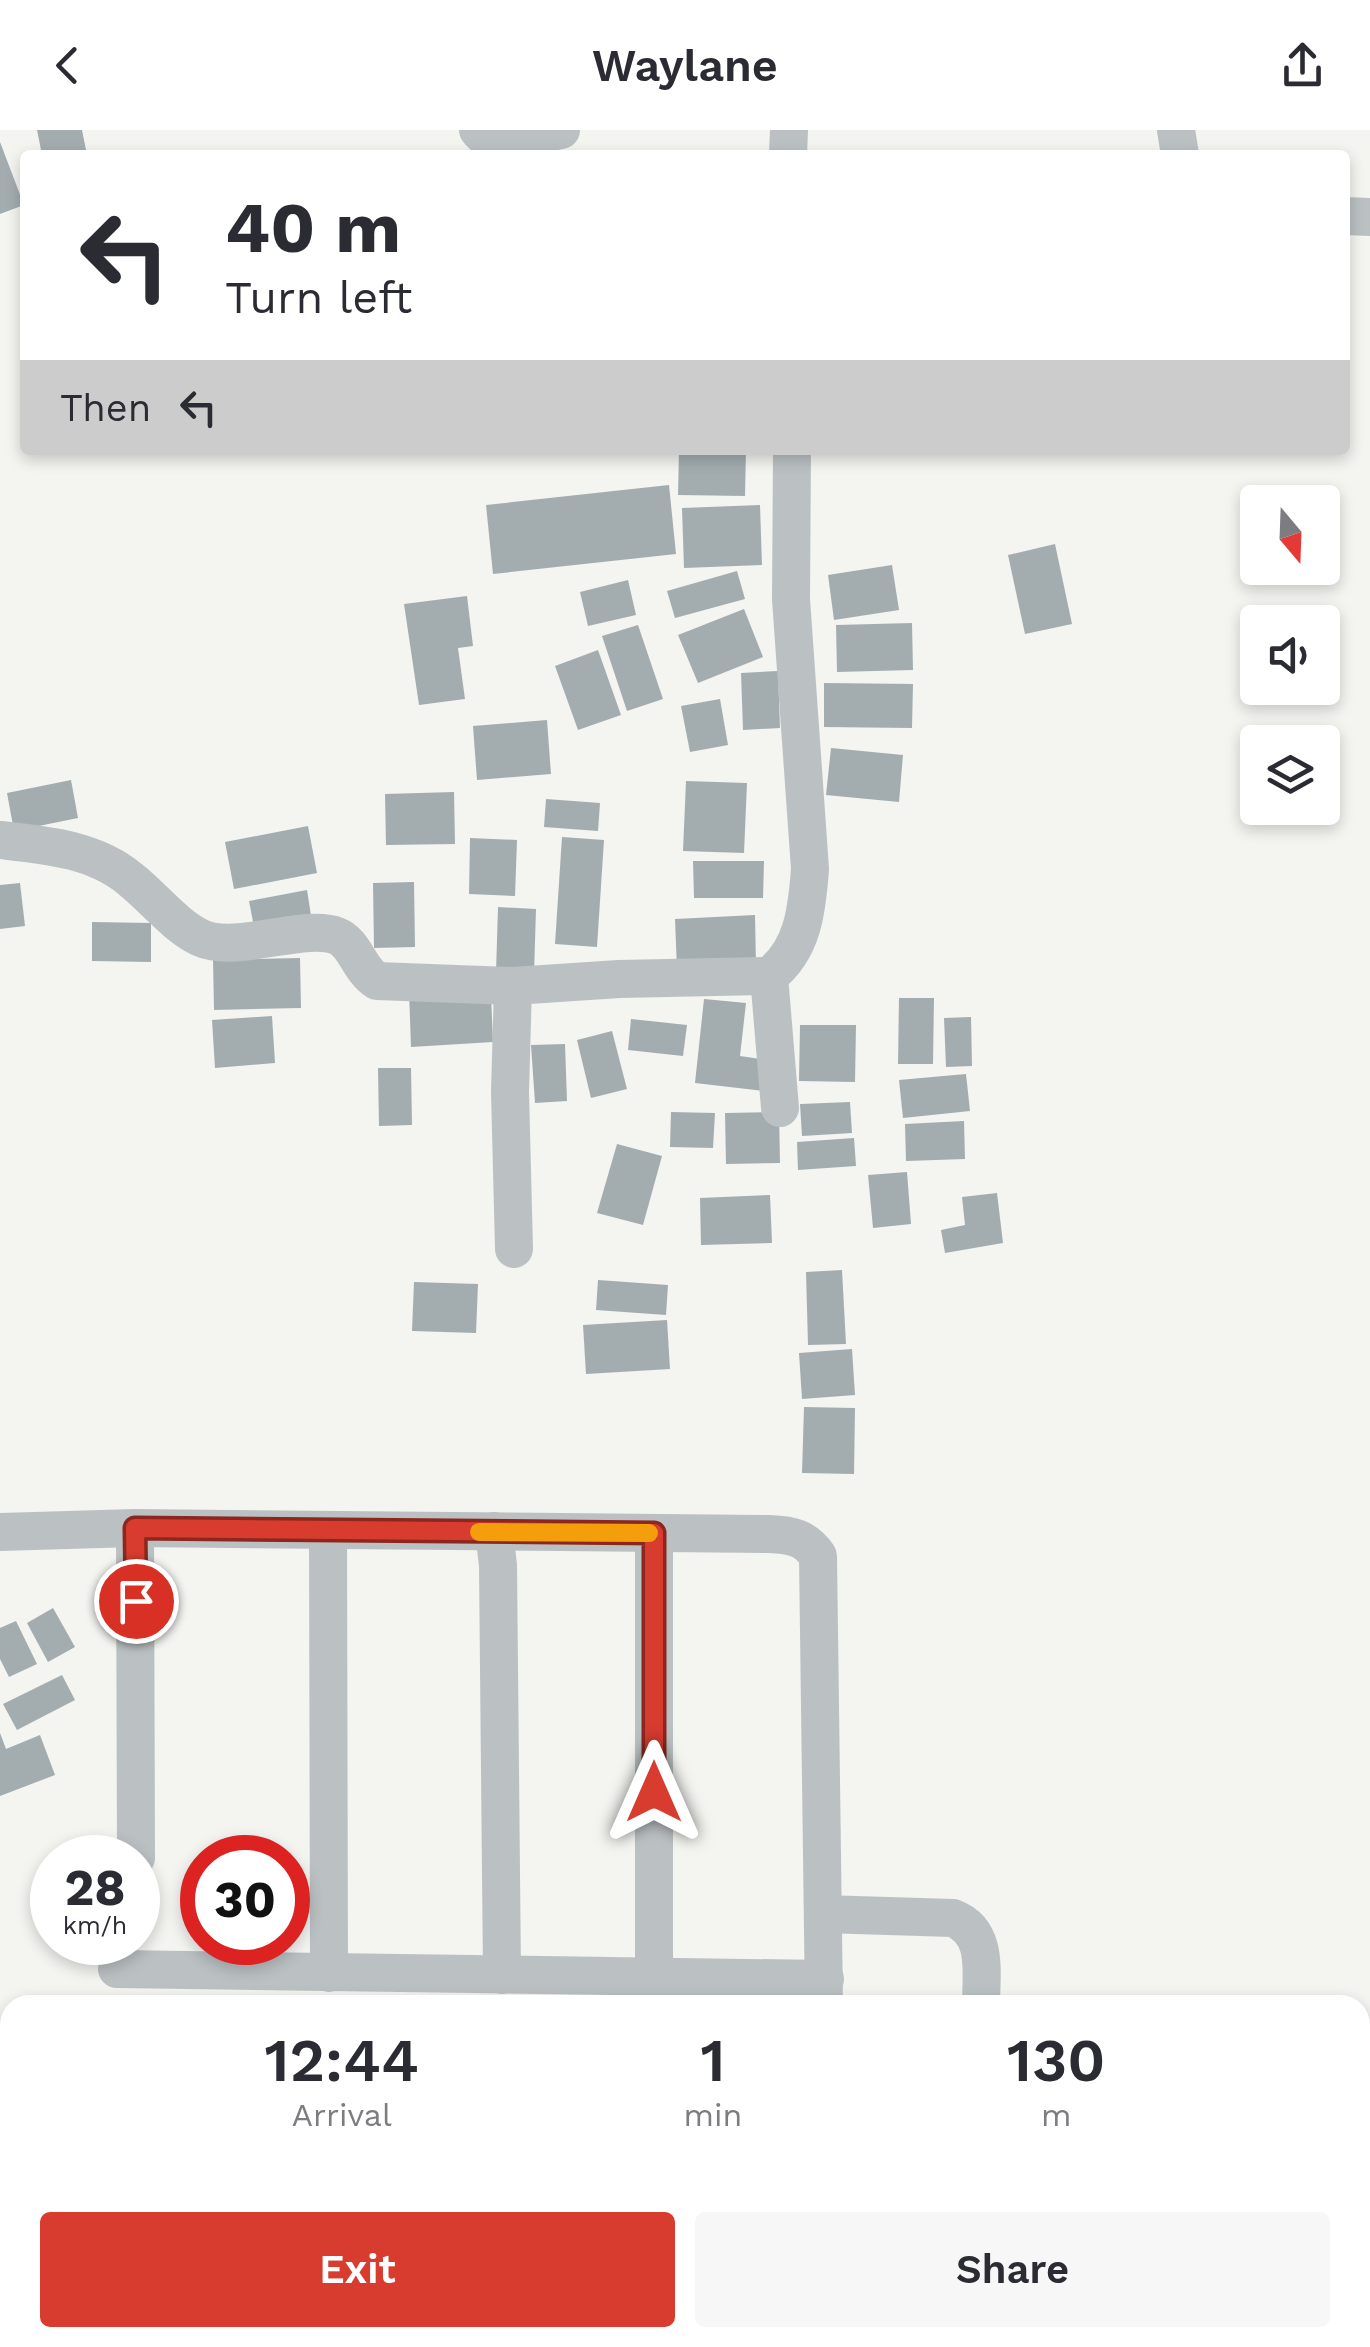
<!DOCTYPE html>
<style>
body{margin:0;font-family:"Work Sans",sans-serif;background:#f7f7f7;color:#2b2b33;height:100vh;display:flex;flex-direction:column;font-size:38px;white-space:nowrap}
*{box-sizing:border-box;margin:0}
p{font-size:32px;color:#7c7c81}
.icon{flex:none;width:55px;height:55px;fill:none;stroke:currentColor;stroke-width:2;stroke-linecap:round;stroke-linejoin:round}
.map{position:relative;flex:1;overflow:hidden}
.panel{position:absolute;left:0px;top:1865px;width:1370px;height:352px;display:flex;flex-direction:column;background:#fff;border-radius:30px 30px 0 0;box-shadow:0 5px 15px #0003}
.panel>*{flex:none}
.guide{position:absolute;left:20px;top:20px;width:1330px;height:305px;border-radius:10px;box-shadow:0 5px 15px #0003;background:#fff;color:#2b2b33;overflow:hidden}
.needle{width:65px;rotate:161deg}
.fabs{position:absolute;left:1240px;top:355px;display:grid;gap:20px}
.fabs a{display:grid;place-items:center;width:100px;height:100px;border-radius:10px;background:#fff;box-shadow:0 5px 15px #0003;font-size:50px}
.speed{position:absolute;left:30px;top:1705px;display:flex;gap:20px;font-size:50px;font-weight:700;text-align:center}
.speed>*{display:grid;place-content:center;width:130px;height:130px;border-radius:50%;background:#fff;box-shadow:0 5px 15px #0003;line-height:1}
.speed small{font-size:25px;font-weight:400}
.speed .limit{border:15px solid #d22;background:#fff;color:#111}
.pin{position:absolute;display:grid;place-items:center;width:85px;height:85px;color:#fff;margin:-42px;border:5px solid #fff;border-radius:50%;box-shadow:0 2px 10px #0007}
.me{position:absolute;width:110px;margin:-55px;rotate:0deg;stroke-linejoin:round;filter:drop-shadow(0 0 8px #0008)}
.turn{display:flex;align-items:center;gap:35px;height:210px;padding:0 40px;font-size:45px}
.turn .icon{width:130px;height:130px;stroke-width:2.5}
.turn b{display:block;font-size:70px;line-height:85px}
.then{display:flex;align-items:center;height:95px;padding:0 40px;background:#0003;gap:20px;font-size:38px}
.eta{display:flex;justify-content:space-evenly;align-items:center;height:170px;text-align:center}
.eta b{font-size:60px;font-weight:600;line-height:70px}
.button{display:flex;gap:20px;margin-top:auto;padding:20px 40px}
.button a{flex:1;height:115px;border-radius:10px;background:#d73c2f;color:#fff;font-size:40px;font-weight:600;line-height:115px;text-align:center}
.button a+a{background:#f7f7f7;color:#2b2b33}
header{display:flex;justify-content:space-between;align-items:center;height:130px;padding:0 40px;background:#fff;font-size:45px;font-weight:600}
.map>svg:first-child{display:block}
.building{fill:#a3adb0}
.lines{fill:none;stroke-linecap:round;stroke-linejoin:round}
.minor{stroke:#bbc1c3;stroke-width:38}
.route-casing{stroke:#8c271f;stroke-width:25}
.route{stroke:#d73c2f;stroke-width:18}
.slow{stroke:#f59e0b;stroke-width:18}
</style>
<header><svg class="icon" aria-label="back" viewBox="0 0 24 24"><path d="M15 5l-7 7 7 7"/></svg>Waylane<svg class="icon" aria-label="share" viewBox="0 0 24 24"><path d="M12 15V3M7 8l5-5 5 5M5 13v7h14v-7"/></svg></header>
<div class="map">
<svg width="1370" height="2217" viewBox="0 0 1370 2217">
<rect width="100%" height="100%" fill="#f4f4f1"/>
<g class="building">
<path d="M 37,0 L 82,0 L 87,25 L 42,25 Z"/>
<path d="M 0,12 L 24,75 L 0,84 Z"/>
<path d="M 679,320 L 746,320 L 745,366 L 678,365 Z"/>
<path d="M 669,355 L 676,424 L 493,444 L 486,375 Z"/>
<path d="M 760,375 L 762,435 L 684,438 L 682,378 Z"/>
<path d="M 1055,414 L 1072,494 L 1025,504 L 1008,425 Z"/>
<path d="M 892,435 L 899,480 L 834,490 L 828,445 Z"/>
<path d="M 737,441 L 745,469 L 675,488 L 667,461 Z"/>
<path d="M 628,450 L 636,485 L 588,496 L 580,462 Z"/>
<path d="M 467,466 L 473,516 L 458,518 L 465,569 L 419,575 L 404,474 Z"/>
<path d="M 744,479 L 763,527 L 698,553 L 678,505 Z"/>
<path d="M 912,493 L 913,540 L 837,542 L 836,495 Z"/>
<path d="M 638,495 L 663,569 L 627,581 L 602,506 Z"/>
<path d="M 598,520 L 621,585 L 578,600 L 555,536 Z"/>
<path d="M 778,541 L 780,598 L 743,600 L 741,543 Z"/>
<path d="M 824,553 L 913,554 L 912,598 L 824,597 Z"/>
<path d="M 720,569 L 728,615 L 690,622 L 681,576 Z"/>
<path d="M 547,590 L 551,644 L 477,650 L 473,596 Z"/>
<path d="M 831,618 L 903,625 L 899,672 L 826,665 Z"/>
<path d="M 71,650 L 78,688 L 14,701 L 7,663 Z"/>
<path d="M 686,651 L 747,653 L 744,723 L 683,721 Z"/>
<path d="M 454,662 L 455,714 L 386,715 L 385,664 Z"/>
<path d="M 546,669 L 600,673 L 598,701 L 544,697 Z"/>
<path d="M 308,696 L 317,743 L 234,759 L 225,712 Z"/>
<path d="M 562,707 L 604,710 L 597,817 L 555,814 Z"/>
<path d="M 470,708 L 517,710 L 515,766 L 469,764 Z"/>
<path d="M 693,731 L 764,731 L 763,768 L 694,768 Z"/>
<path d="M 414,752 L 415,817 L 374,818 L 373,753 Z"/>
<path d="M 20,753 L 25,796 L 0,799 L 0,755 Z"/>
<path d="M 307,760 L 312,792 L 255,802 L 249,771 Z"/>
<path d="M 498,777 L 536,779 L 534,844 L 496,843 Z"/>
<path d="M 755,785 L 756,836 L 677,840 L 675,789 Z"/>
<path d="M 92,792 L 151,793 L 151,832 L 92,831 Z"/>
<path d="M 300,828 L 301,878 L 214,880 L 213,830 Z"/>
<path d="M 409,860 L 491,865 L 493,912 L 411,917 Z"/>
<path d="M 899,868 L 934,868 L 933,934 L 898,934 Z"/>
<path d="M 704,869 L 746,873 L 740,926 L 768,930 L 765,961 L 695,953 Z"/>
<path d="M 272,886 L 275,933 L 215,938 L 212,890 Z"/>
<path d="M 971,887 L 972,936 L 946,937 L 944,888 Z"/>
<path d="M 631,889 L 687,895 L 683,926 L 628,920 Z"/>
<path d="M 800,895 L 856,895 L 855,952 L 799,951 Z"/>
<path d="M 612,901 L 627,959 L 591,968 L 577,910 Z"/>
<path d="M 565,914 L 567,971 L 535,973 L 531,915 Z"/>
<path d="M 378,938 L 411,938 L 412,995 L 379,996 Z"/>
<path d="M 966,944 L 970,981 L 903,988 L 899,950 Z"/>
<path d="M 850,972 L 852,1003 L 802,1006 L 800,974 Z"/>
<path d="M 671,982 L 715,983 L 713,1018 L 670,1017 Z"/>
<path d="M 779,982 L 780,1033 L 726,1034 L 725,983 Z"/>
<path d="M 964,991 L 965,1029 L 906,1031 L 905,994 Z"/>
<path d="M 854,1008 L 856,1036 L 798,1040 L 797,1012 Z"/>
<path d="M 617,1014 L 662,1026 L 643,1095 L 597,1083 Z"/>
<path d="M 907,1042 L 911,1094 L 873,1098 L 868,1045 Z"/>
<path d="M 997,1063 L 1003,1113 L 945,1123 L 941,1100 L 965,1095 L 962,1067 Z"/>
<path d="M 770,1065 L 772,1113 L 701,1115 L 700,1068 Z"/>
<path d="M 842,1140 L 846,1214 L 808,1215 L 806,1142 Z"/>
<path d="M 598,1150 L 668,1155 L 666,1185 L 596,1180 Z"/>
<path d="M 414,1152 L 478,1154 L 476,1203 L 412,1201 Z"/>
<path d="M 667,1190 L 670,1239 L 586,1244 L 583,1195 Z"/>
<path d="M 852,1219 L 855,1265 L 802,1269 L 799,1223 Z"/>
<path d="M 804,1277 L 855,1278 L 854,1344 L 802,1343 Z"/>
<path d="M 53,1478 L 75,1517 L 48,1532 L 27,1493 Z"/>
<path d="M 16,1491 L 37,1534 L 9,1547 L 0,1529 L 0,1498 Z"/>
<path d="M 62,1545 L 75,1570 L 17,1600 L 3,1574 Z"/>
<path d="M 0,1603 L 6,1619 L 40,1605 L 55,1645 L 0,1666 Z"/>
</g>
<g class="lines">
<g class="minor">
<path d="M 478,0 C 494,23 538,4 561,0"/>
<path d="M 1176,0 L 1180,25"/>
<path d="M 788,25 L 789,0"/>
<path d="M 1345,86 L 1370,87"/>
<path d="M 0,710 C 45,715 94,719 130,749 C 153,767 175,796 201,808 C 236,824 305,793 337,806 C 355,813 359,840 377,851 L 513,856"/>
<path d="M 780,978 L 769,846 C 803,820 807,780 810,739 L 791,469 L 792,320"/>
<path d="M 514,1119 L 510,962 L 513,856 L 619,849 L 769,846"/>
<path d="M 135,1398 L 136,1728"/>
<path d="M 328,1401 L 329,1843"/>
<path d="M 494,1401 L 498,1435 L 502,1845"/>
<path d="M 0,1402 L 135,1398 L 769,1404 C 791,1405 805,1407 818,1426 L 824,1875"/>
<path d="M 654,1403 L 654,1847"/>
<path d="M 823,1784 L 953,1788 C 989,1802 981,1843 981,1875"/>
<path d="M 117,1839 L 825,1849"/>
<path d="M 397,2208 L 397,2217"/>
<path d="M 823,2215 L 850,2217"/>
<path d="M 975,2217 L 980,2208"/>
</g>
</g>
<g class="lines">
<g class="route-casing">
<path id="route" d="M 136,1471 L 135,1398 L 654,1403 L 654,1662"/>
</g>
<use href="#route" class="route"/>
<path class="slow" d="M 479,1402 L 649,1403"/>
</g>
</svg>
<div class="fabs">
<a><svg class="needle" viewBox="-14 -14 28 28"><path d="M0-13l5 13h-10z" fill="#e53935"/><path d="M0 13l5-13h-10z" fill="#7c7c81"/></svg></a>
<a><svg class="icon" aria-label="sound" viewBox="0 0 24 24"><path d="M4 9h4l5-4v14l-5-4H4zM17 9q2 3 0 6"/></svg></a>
<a><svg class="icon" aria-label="layers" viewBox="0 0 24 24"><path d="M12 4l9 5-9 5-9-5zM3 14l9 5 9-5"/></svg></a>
</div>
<div class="speed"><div>28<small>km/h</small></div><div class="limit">30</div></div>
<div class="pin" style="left:136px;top:1471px;background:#d93025"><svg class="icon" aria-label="arrive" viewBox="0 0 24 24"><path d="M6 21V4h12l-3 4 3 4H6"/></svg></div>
<svg class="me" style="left:654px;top:1662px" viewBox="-20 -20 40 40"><path d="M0-17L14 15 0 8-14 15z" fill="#d73c2f" stroke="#fff" stroke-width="4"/></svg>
<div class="guide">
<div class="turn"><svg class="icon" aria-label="left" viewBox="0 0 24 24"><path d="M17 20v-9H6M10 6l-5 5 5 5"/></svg><div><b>40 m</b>Turn left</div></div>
<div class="then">Then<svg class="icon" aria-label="left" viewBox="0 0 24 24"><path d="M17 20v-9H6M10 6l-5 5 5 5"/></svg></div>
</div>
<section class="panel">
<div class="eta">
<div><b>12:44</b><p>Arrival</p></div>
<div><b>1</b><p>min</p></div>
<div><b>130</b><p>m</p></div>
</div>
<div class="button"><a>Exit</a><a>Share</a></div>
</section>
</div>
